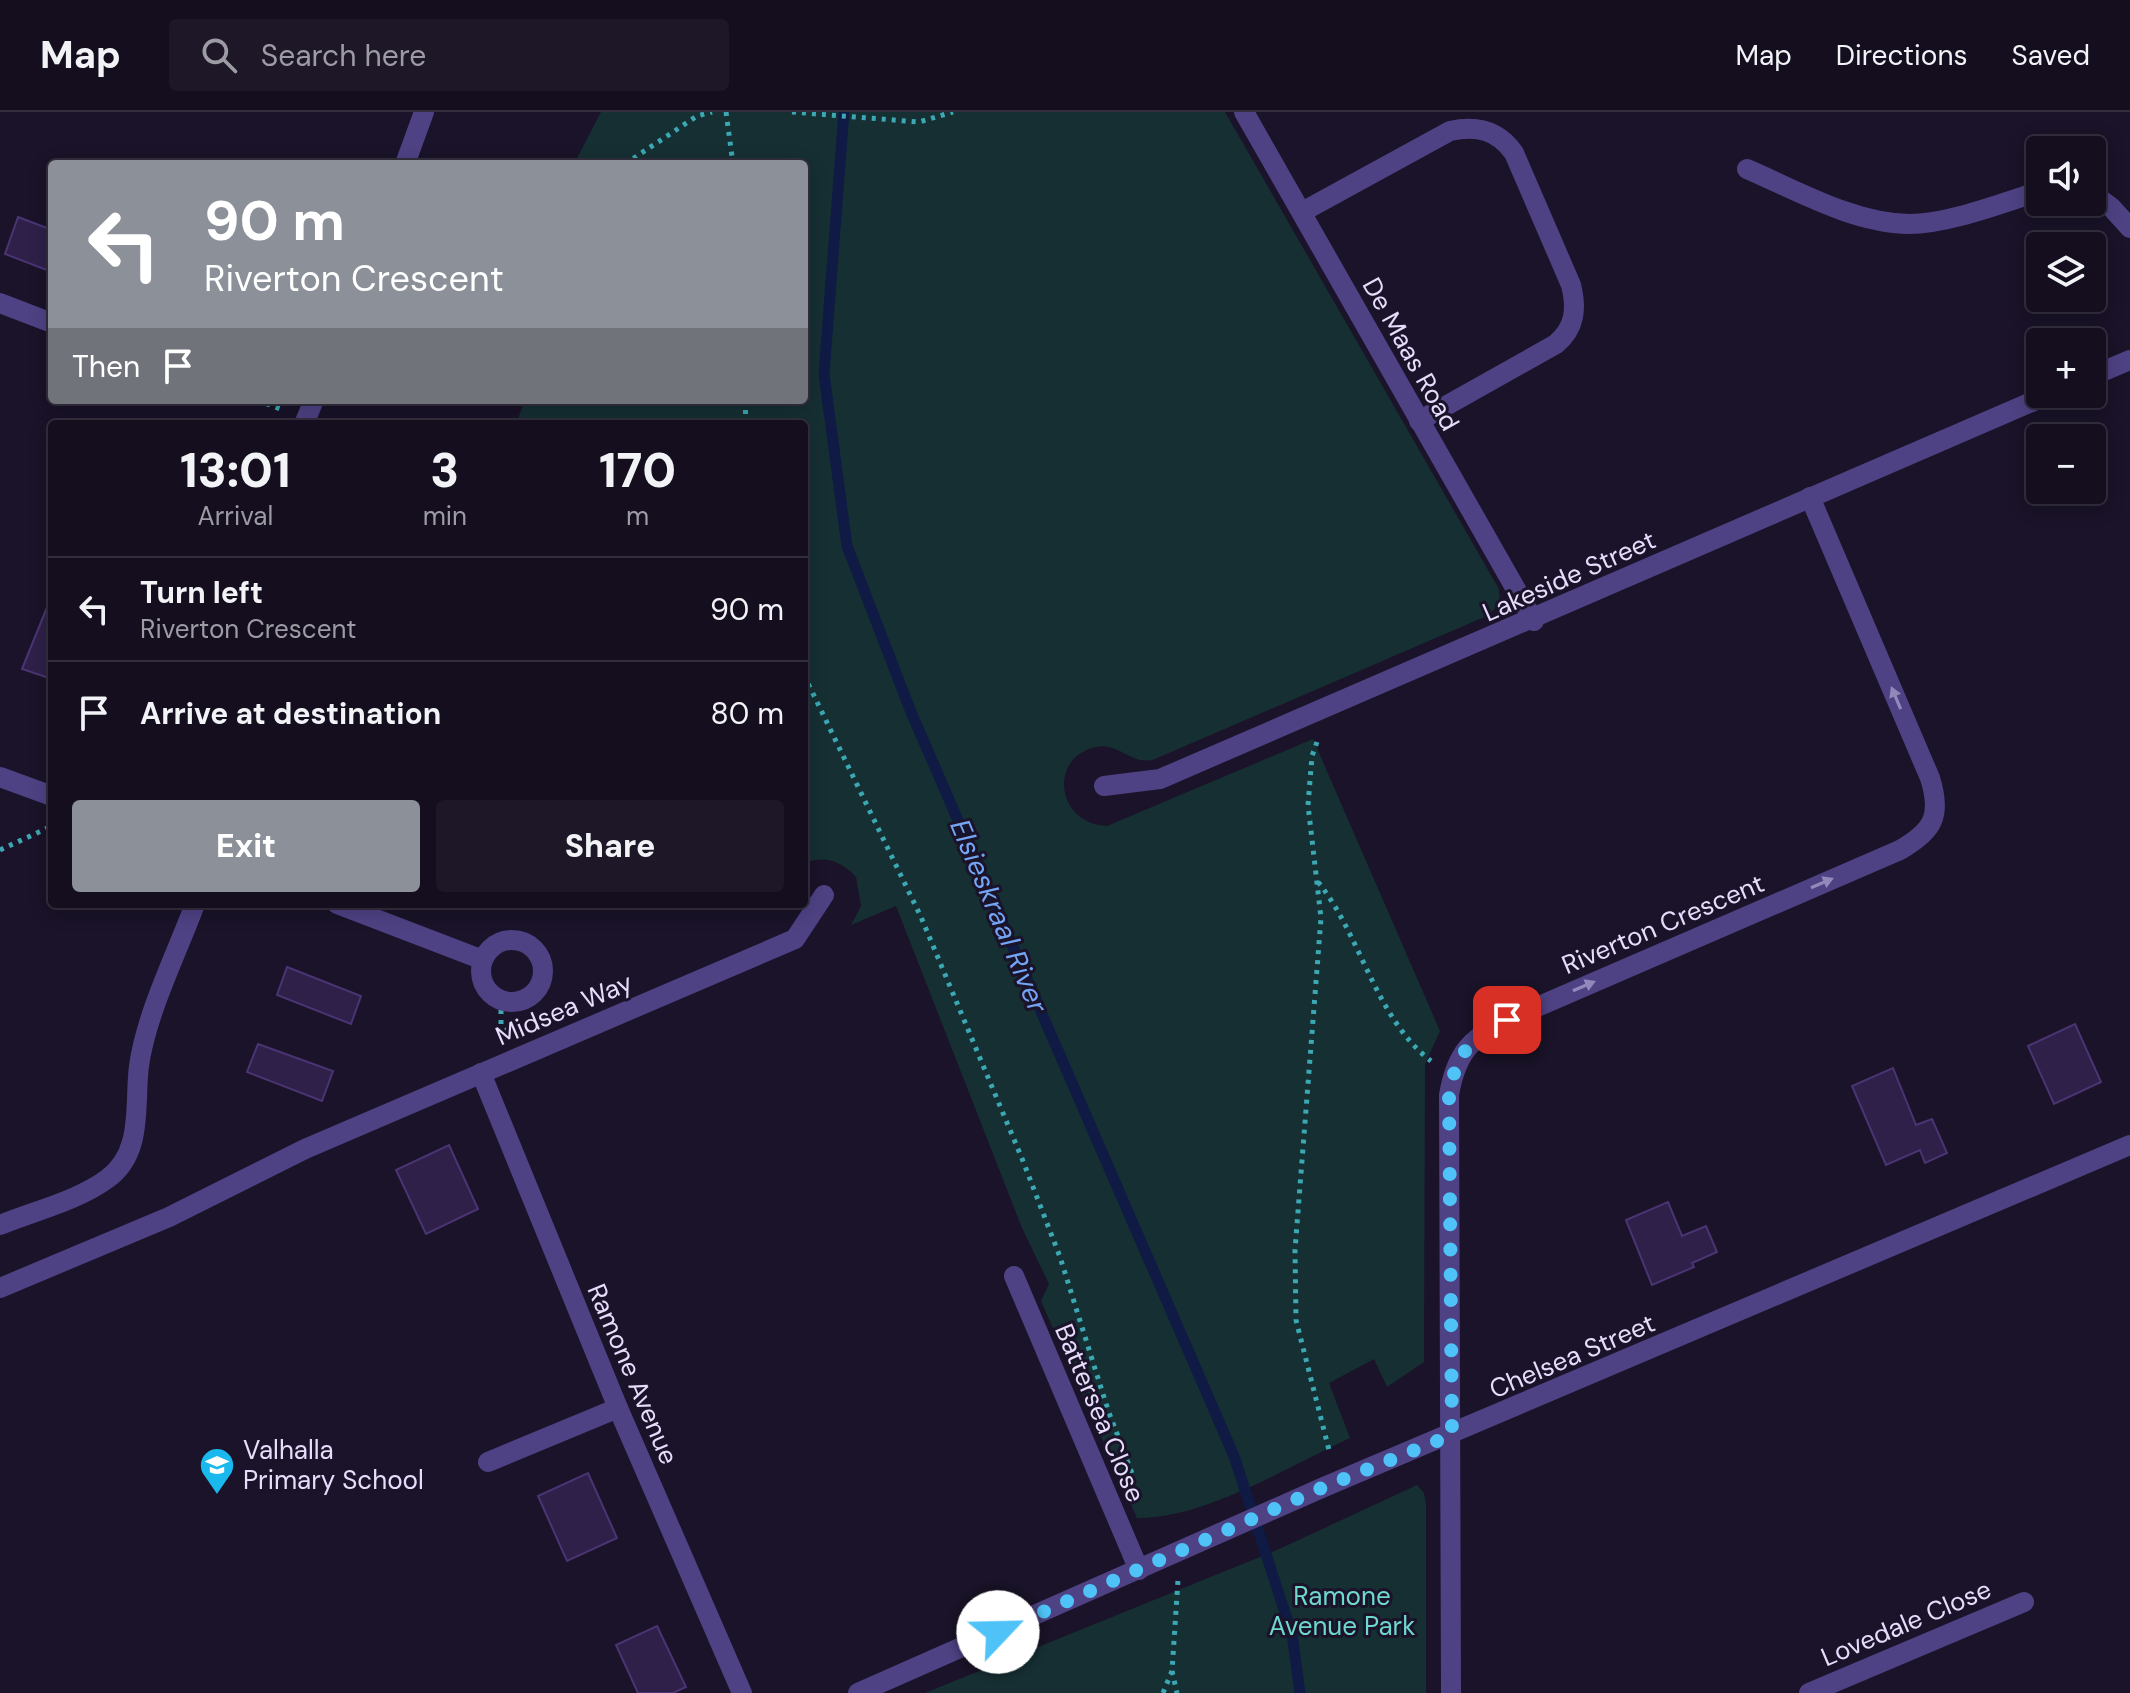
<!DOCTYPE html>
<meta charset="utf-8">
<style>
body{margin:0;font-family:"DM Sans",sans-serif;background:#1d1728;color:#f1f3f6;height:100vh;display:flex;flex-direction:column;font-size:30px;white-space:nowrap}
*{box-sizing:border-box;margin:0}
p{font-size:26px;color:#9d9ca4}
.icon{flex:none;width:44px;height:44px;fill:none;stroke:currentColor;stroke-width:2;stroke-linecap:round;stroke-linejoin:round}
.map{position:relative;flex:1;overflow:hidden}
.details{position:absolute;left:48px;top:308px;width:760px;height:488px;display:flex;flex-direction:column;background:#140e1f;border-radius:8px;box-shadow:0 4px 20px #0003,0 0 0 2px #332e3d}
.details>*{flex:none}
.guide{position:absolute;left:48px;top:48px;width:760px;height:244px;border-radius:8px;box-shadow:0 4px 20px #0003,0 0 0 2px #332e3d;background:#8c9099;color:#fff;overflow:hidden}
.fabs{position:absolute;left:2026px;top:24px;display:grid;gap:16px}
.fabs a{display:grid;place-items:center;width:80px;height:80px;border-radius:8px;background:#140e1f;box-shadow:0 4px 20px #0003,0 0 0 2px #332e3d;font-size:40px}
.pin{position:absolute;display:grid;place-items:center;width:68px;height:68px;color:#fff;margin:-34px;border-radius:16px;box-shadow:0 4px 12px #0006}
.me{position:absolute;width:88px;margin:-44px;rotate:66deg;stroke-linejoin:round;filter:drop-shadow(0 0 6px #0008)}
.turn{display:flex;align-items:center;gap:28px;height:168px;padding:0 24px;font-size:36px}
.turn .icon{width:104px;height:104px;stroke-width:2.5}
.turn b{display:block;font-size:56px;line-height:68px}
.then{display:flex;align-items:center;height:76px;padding:0 24px;background:#0003;gap:16px;font-size:30px}
.eta{display:flex;justify-content:space-evenly;align-items:center;height:136px;text-align:center}
.eta b{font-size:48px;font-weight:800;line-height:56px}
.button{display:flex;gap:16px;margin-top:auto;padding:16px 24px}
.button a{flex:1;height:92px;border-radius:8px;background:#8c9099;color:#fff;font-size:32px;font-weight:800;line-height:92px;text-align:center}
.button a+a{background:#1d1728;color:#f1f3f6}
ul{padding:0;list-style:none}
li{display:flex;align-items:center;gap:24px;height:104px;padding:0 24px;border-top:2px solid #332e3d}
li div{flex:1}
li b{display:block;font-size:30px}
li em{font-style:normal}
header{display:flex;align-items:center;gap:48px;box-sizing:border-box;height:112px;padding:0 40px;background:#140e1f;border-bottom:2px solid #332e3d}
header strong{font-size:38px}
nav{display:flex;gap:44px;margin-inline-start:auto;font-size:28px}
.search{width:560px;height:72px;background:#1d1728;display:flex;align-items:center;gap:20px;box-sizing:border-box;padding:0 28px;border-radius:8px;color:#9d9ca4;font-size:30px}
.map>svg:first-child{display:block}
.green{fill:#162f33}
.lines{fill:none;stroke-linecap:round;stroke-linejoin:round}
.stream{stroke:#0f1b45;stroke-width:11}
.building{fill:#2e2048;stroke:#4a3473;stroke-width:2}
.path{stroke:#3ba8b3;stroke-width:5;stroke-dasharray:4 6;stroke-linecap:butt}
.minor{stroke:#4e4284;stroke-width:20}
.oneway{fill:#9288ba}
.route{stroke:#4fc3f7;stroke-width:14;stroke-dasharray:0 25.2}
.labels{text-anchor:middle;dominant-baseline:central;stroke-width:6;stroke-linejoin:round;paint-order:stroke}
.street-label{font-size:26px;fill:#e6ddfc;stroke:#1a1329}
.poi-label{font-size:26px;fill:#e6ddfc;stroke:#1a1329;text-anchor:start}
.park-label{font-size:26px;fill:#6ed8ce;stroke:#1a1329}
.water-label{font-size:28px;font-style:italic;fill:#74a5f4;stroke:#1a1329}
</style>
<header>
<strong>Map</strong>
<div class="search"><svg class="icon" aria-label="search" viewBox="0 0 24 24"><circle cx="10" cy="10" r="6"/><path d="M15 15l6 6"/></svg>Search here</div>
<nav><a>Map</a><a>Directions</a><a>Saved</a></nav>
</header>
<div class="map">
<svg width="2130" height="1581" viewBox="0 0 2130 1581">
<rect width="100%" height="100%" fill="#1a1329"/>
<g class="green">
<path d="M 601,0 L 1225,0 L 1499,477 L 1500,491 L 1489,503 L 1155,647 C 1133,655 1119,630 1096,635 C 1048,645 1056,712 1107,714 L 1313,627 L 1440,919 L 1425,952 L 1424,1250 L 1387,1275 L 1374,1247 L 1329,1271 L 1350,1326 C 1288,1355 1204,1407 1137,1406 L 1041,1189 L 1049,1172 L 1022,1116 L 896,794 L 851,813 L 861,794 L 856,765 C 841,749 825,743 804,751 L 804,312 L 516,312 L 525,288 L 804,288 L 804,52 L 574,52 Z"/>
<path d="M 1417,1373 L 1424,1381 L 1426,1392 L 1426,1581 L 925,1581 L 1277,1438 Z"/>
</g>
<g class="lines">
<path class="stream" d="M 844,0 L 824,262 L 847,434 L 911,600 L 1234,1344 L 1292,1522 L 1300,1581"/>
</g>
<g class="building">
<path d="M 18,105 L 52,118 L 52,160 L 5,142 Z"/>
<path d="M 52,483 L 52,567 L 22,557 Z"/>
<path d="M 287,855 L 361,884 L 351,912 L 277,883 Z"/>
<path d="M 2075,912 L 2101,970 L 2054,992 L 2028,934 Z"/>
<path d="M 258,932 L 333,959 L 322,989 L 247,960 Z"/>
<path d="M 1893,956 L 1916,1013 L 1932,1007 L 1947,1041 L 1925,1051 L 1920,1038 L 1886,1053 L 1852,974 Z"/>
<path d="M 449,1033 L 478,1097 L 426,1122 L 396,1058 Z"/>
<path d="M 1668,1090 L 1682,1124 L 1706,1114 L 1717,1140 L 1692,1151 L 1694,1155 L 1652,1173 L 1626,1108 Z"/>
<path d="M 588,1361 L 617,1426 L 567,1449 L 538,1384 Z"/>
<path d="M 657,1514 L 686,1575 L 673,1581 L 638,1581 L 616,1533 Z"/>
</g>
<g class="lines">
<g class="path">
<path d="M 726,0 L 733,52"/>
<path d="M 792,0 L 919,10 L 953,0"/>
<path d="M 625,52 L 697,4 L 712,0"/>
<path d="M 257,288 L 283,298"/>
<path d="M 745,288 L 746,312"/>
<path d="M 804,563 L 921,805 L 1023,1049 L 1060,1145 L 1108,1298 L 1133,1364"/>
<path d="M 1317,630 L 1312,644 L 1308,693 L 1321,806 L 1295,1138 L 1296,1208 L 1330,1342"/>
<path d="M 0,738 L 52,714"/>
<path d="M 1318,770 C 1361,823 1375,906 1431,949"/>
<path d="M 501,888 L 501,913 L 508,920"/>
<path d="M 1172,1559 L 1177,1581"/>
<path d="M 1163,1581 L 1172,1559 L 1178,1468"/>
</g>
<g class="minor">
<path d="M 1244,0 L 1534,509"/>
<path d="M 405,52 L 424,0"/>
<path d="M 1747,57 C 1798,79 1853,111 1909,112 C 1948,112 2002,91 2040,79"/>
<path d="M 2092,81 L 2111,95 L 2130,116"/>
<path d="M 1302,100 L 1450,19 C 1477,13 1498,18 1514,41 L 1571,173 C 1577,197 1575,216 1556,232 L 1419,309"/>
<path d="M 0,191 L 52,211"/>
<path d="M 2092,264 L 2130,248"/>
<path d="M 304,312 L 314,288"/>
<path d="M 0,665 L 52,684"/>
<path d="M 1104,674 L 1160,667 L 2050,282"/>
<path d="M 337,792 L 483,848"/>
<circle cx="512" cy="859" r="31"/>
<path d="M 481,961 L 618,1296 L 742,1581"/>
<path d="M 0,1113 C 34,1099 77,1089 107,1067 C 144,1041 134,992 139,954 C 146,902 177,841 195,792"/>
<path d="M 1014,1164 L 1139,1458"/>
<path d="M 0,1176 L 169,1105 L 305,1037 L 795,827 L 824,783"/>
<path d="M 488,1350 L 618,1296"/>
<path d="M 858,1581 L 1324,1375 L 2130,1033"/>
<path d="M 1451,1581 L 1449,983 C 1456,942 1470,926 1507,908 L 1900,738 C 1933,719 1942,704 1930,666 L 1810,385"/>
<path d="M 1809,1581 L 2024,1490"/>
</g>
</g>
<defs><path id="oneway-solid" d="M-6-.8H1V-3.2L6.5 0L1 3.2V.8H-6Z" transform="scale(2)"/></defs>
<g class="oneway">
<use href="#oneway-solid" transform="translate(1896 586) rotate(-113)"/>
<use href="#oneway-solid" transform="translate(1822 771) rotate(-23)"/>
<use href="#oneway-solid" transform="translate(1584 874) rotate(-23)"/>
</g>
<g class="lines">
<path class="route" d="M 998,1520 L 1324,1375 L 1452,1323 L 1449,983 C 1456,942 1470,926 1507,908"/>
</g>
<defs>
<g id="school-pin" transform="scale(1.8)"><path d="M0 17L-7.5 6A9.5 9.5 0 1 1 7.5 6Z" fill="#19b8ed" stroke="#1a1329"/><path d="M0-5L7-2L0 1L-7-2ZM-4 1L0 2.5L4 1V4Q0 6-4 4Z" fill="#fff"/></g>
</defs>
<g fill-rule="evenodd">
<use href="#school-pin" x="217" y="1353"/>
</g>
<g class="labels">
<g class="street-label">
<text transform="translate(1411 242) rotate(61)">De Maas Road</text>
<text transform="translate(1569 464) rotate(-24)">Lakeside Street</text>
<text transform="translate(1663 812) rotate(-23)">Riverton Crescent</text>
<text transform="translate(564 897) rotate(-23)">Midsea Way</text>
<text transform="translate(1572 1244) rotate(-23)">Chelsea Street</text>
<text transform="translate(633 1262) rotate(67)">Ramone Avenue</text>
<text transform="translate(1100 1301) rotate(67)">Battersea Close</text>
<text transform="translate(1906 1511) rotate(-23)">Lovedale Close</text>
</g>
<g class="poi-label">
<text x="243" y="1338">Valhalla<tspan x="243" dy="30">Primary School</tspan></text>
</g>
<g class="park-label">
<text x="1342" y="1484">Ramone<tspan x="1342" dy="30">Avenue Park</tspan></text>
</g>
<g class="water-label">
<text transform="translate(999 804) rotate(67)">Elsieskraal River</text>
</g>
</g>
</svg>
<div class="fabs">
<a><svg class="icon" aria-label="sound" viewBox="0 0 24 24"><path d="M4 9h4l5-4v14l-5-4H4zM17 9q2 3 0 6"/></svg></a>
<a><svg class="icon" aria-label="layers" viewBox="0 0 24 24"><path d="M12 4l9 5-9 5-9-5zM3 14l9 5 9-5"/></svg></a>
<a>+</a>
<a>−</a>
</div>
<div class="pin" style="left:1507px;top:908px;background:#d93025"><svg class="icon" aria-label="arrive" viewBox="0 0 24 24"><path d="M6 21V4h12l-3 4 3 4H6"/></svg></div>
<svg class="me" style="left:998px;top:1520px" viewBox="-20 -20 40 40"><circle r="19" fill="#fff"/><path d="M0-13L10 11 0 6-10 11z" fill="#4fc3f7"/></svg>
<div class="guide">
<div class="turn"><svg class="icon" aria-label="left" viewBox="0 0 24 24"><path d="M17 20v-9H6M10 6l-5 5 5 5"/></svg><div><b>90 m</b>Riverton Crescent</div></div>
<div class="then">Then<svg class="icon" aria-label="arrive" viewBox="0 0 24 24"><path d="M6 21V4h12l-3 4 3 4H6"/></svg></div>
</div>
<section class="details">
<div class="eta">
<div><b>13:01</b><p>Arrival</p></div>
<div><b>3</b><p>min</p></div>
<div><b>170</b><p>m</p></div>
</div>
<ul>
<li><svg class="icon" aria-label="left" viewBox="0 0 24 24"><path d="M17 20v-9H6M10 6l-5 5 5 5"/></svg><div><b>Turn left</b><p>Riverton Crescent</p></div><em>90 m</em></li>
<li><svg class="icon" aria-label="arrive" viewBox="0 0 24 24"><path d="M6 21V4h12l-3 4 3 4H6"/></svg><div><b>Arrive at destination</b></div><em>80 m</em></li>
</ul>
<div class="button"><a>Exit</a><a>Share</a></div>
</section>
</div>
